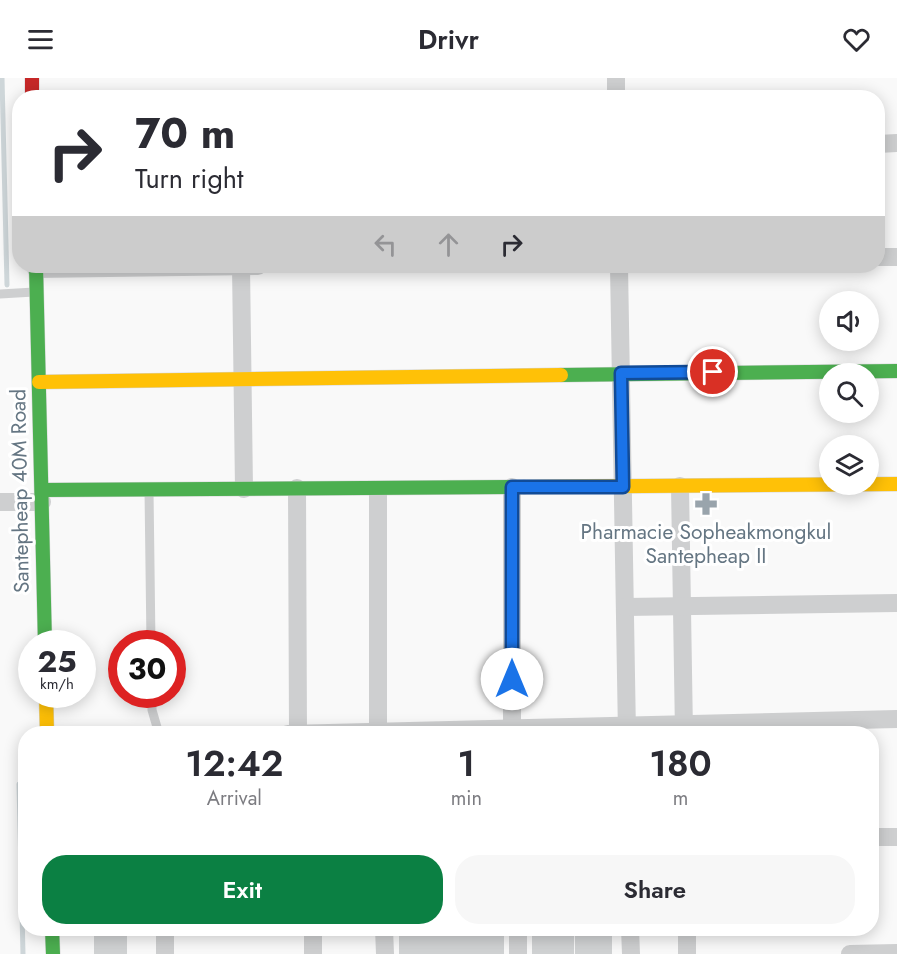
<!DOCTYPE html>
<style>
body{margin:0;font-family:Jost,sans-serif;background:#f7f7f7;color:#2b2b33;height:100vh;display:flex;flex-direction:column;font-size:22px;white-space:nowrap}
*{box-sizing:border-box;margin:0}
p{font-size:20px;color:#7c7c81}
.icon{flex:none;width:33px;height:33px;fill:none;stroke:currentColor;stroke-width:2;stroke-linecap:round;stroke-linejoin:round}
.map{position:relative;flex:1;overflow:hidden}
.sheet{position:absolute;left:18px;top:648px;width:861px;height:210px;display:flex;flex-direction:column;background:#fff;border-radius:24px;box-shadow:0 3px 15px #0003}
.sheet>*{flex:none}
.banner{position:absolute;left:12px;top:12px;width:873px;height:183px;border-radius:24px;box-shadow:0 3px 15px #0003;background:#fff;color:#2b2b33;overflow:hidden}
.fabs{position:absolute;left:819px;top:213px;display:grid;gap:12px}
.fabs a{display:grid;place-items:center;width:60px;height:60px;border-radius:50%;background:#fff;box-shadow:0 3px 15px #0003;font-size:30px}
.speed{position:absolute;left:18px;top:552px;display:flex;gap:12px;font-size:30px;font-weight:700;text-align:center}
.speed>*{display:grid;place-content:center;width:78px;height:78px;border-radius:50%;background:#fff;box-shadow:0 3px 15px #0003;line-height:1}
.speed small{font-size:15px;font-weight:400}
.speed .limit{border:9px solid #d22;background:#fff;color:#111}
.pin{position:absolute;display:grid;place-items:center;width:51px;height:51px;color:#fff;margin:-26px;border:3px solid #fff;border-radius:50%;box-shadow:0 2px 6px #0007}
.me{position:absolute;width:66px;margin:-33px;rotate:0deg;stroke-linejoin:round;filter:drop-shadow(0 0 4px #0008)}
.turn{display:flex;align-items:center;gap:21px;height:126px;padding:0 24px;font-size:27px}
.turn .icon{width:78px;height:78px;stroke-width:2.5}
.turn b{display:block;font-size:42px;line-height:51px}
.lanes{display:flex;align-items:center;height:57px;padding:0 24px;background:#0003;justify-content:center;gap:30px;direction:ltr}
.lanes .off{opacity:.35}
.eta{display:flex;justify-content:space-evenly;align-items:center;height:102px;text-align:center}
.eta b{font-size:36px;font-weight:600;line-height:42px}
.primary-button{display:flex;gap:12px;margin-top:auto;padding:12px 24px}
.primary-button a{flex:1;height:69px;border-radius:24px;background:#0b8043;color:#fff;font-size:24px;font-weight:600;line-height:69px;text-align:center}
.primary-button a+a{background:#f7f7f7;color:#2b2b33}
header{display:flex;justify-content:space-between;align-items:center;height:78px;padding:0 24px;background:#fff;font-size:27px;font-weight:600}
.map>svg:first-child{display:block}
.lines{fill:none;stroke-linecap:round;stroke-linejoin:round}
.stream{stroke:#ced6d9;stroke-width:5}
.building{fill:#d0d2d3}
.fast-casing{stroke:#d5d6d7;stroke-width:15}
.slow-casing{stroke:#d5d6d7;stroke-width:15}
.jam-casing{stroke:#d5d6d7;stroke-width:15}
.lane{stroke:#cecfd0;stroke-width:9}
.street{stroke:#cecfd0;stroke-width:18}
.fast{stroke:#4caf50;stroke-width:14}
.slow{stroke:#ffc107;stroke-width:14}
.jam{stroke:#c62828;stroke-width:14}
.route-casing{stroke:#114b97;stroke-width:15}
.route{stroke:#1a73e8;stroke-width:10}
.labels{text-anchor:middle;dominant-baseline:central;stroke-width:6;stroke-linejoin:round;paint-order:stroke}
.street-label{font-size:21px;fill:#657683;stroke:#fff}
.poi-label{font-size:21px;fill:#657683;stroke:#fff}
</style>
<header><svg class="icon" aria-label="menu" viewBox="0 0 24 24"><path d="M4 6h16M4 12h16M4 18h16"/></svg>Drivr<svg class="icon" aria-label="heart" viewBox="0 0 24 24"><path d="M12 20l-8-8c-3-5 5-10 8-4 3-6 11-1 8 4z"/></svg></header>
<div class="map">
<svg width="897" height="876" viewBox="0 0 897 876">
<rect width="100%" height="100%" fill="#f9f9f9"/>
<g class="lines">
<g class="stream">
<path d="M 2,0 L 7,207"/>
<path d="M 19,706 L 23,876"/>
</g>
</g>
<g class="building">
<rect x="94" y="850" width="33" height="26"/>
<rect x="399" y="850" width="105" height="26"/>
<rect x="532" y="850" width="42" height="26"/>
<rect x="575" y="850" width="37" height="26"/>
</g>
<g class="lines">
<g class="fast-casing">
<g id="fast">
<path d="M 36,188 L 45,566"/>
<path d="M 561,297 L 897,293"/>
<path d="M 42,412 L 524,409"/>
<path d="M 52,850 L 53,876"/>
</g>
</g>
<g class="slow-casing">
<g id="slow">
<path d="M 39,304 L 561,297"/>
<path d="M 524,409 L 897,406"/>
<path d="M 46,616 L 47,656"/>
</g>
</g>
<g class="jam-casing">
<path id="jam" d="M 32,0 L 32,20"/>
</g>
<g class="lane">
<path d="M 0,216 L 34,214"/>
<path d="M 149,412 L 151,566"/>
<path d="M 152,616 L 152,632 L 159,656"/>
</g>
<g class="street">
<path d="M 616,0 L 616,20"/>
<path d="M 878,66 L 897,65"/>
<path d="M 878,179 L 897,179"/>
<path d="M 241,188 L 244,411"/>
<path d="M 619,188 L 627,656"/>
<path d="M 36,191 L 258,188"/>
<path d="M 680,408 L 684,655"/>
<path d="M 297,410 L 298,655"/>
<path d="M 378,412 L 378,656"/>
<path d="M 0,424 L 42,424"/>
<path d="M 625,529 L 897,525"/>
<path d="M 288,656 L 897,641"/>
<path d="M 512,656 L 512,409"/>
<path d="M 872,759 L 897,759"/>
<path d="M 165,850 L 165,876"/>
<path d="M 313,850 L 313,876"/>
<path d="M 384,850 L 385,876"/>
<path d="M 518,850 L 518,876"/>
<path d="M 630,850 L 631,876"/>
<path d="M 687,850 L 687,876"/>
<path d="M 850,876 L 897,875"/>
</g>
<use href="#fast" class="fast"/>
<use href="#slow" class="slow"/>
<use href="#jam" class="jam"/>
</g>
<g class="lines">
<g class="route-casing">
<path id="route" d="M 512,601 L 512,409 L 623,409 L 621,295 L 713,294"/>
</g>
<use href="#route" class="route"/>
</g>
<defs>
<g id="pharmacy-bare" transform="scale(1.8)"><path d="M-2-6h4v4h4v4h-4v4h-4v-4h-4v-4h4Z" fill="#99a4ac" stroke="#fff" stroke-width="2.5" paint-order="stroke"/></g>
</defs>
<g fill-rule="evenodd">
<use href="#pharmacy-bare" x="706" y="426"/>
</g>
<g class="labels">
<g class="street-label">
<text transform="translate(20 413) rotate(-91)">Santepheap 40M Road</text>
</g>
<g class="poi-label">
<text x="706" y="454">Pharmacie Sopheakmongkul<tspan x="706" dy="24">Santepheap II</tspan></text>
</g>
</g>
</svg>
<div class="fabs">
<a><svg class="icon" aria-label="sound" viewBox="0 0 24 24"><path d="M4 9h4l5-4v14l-5-4H4zM17 9q2 3 0 6"/></svg></a>
<a><svg class="icon" aria-label="search" viewBox="0 0 24 24"><circle cx="10" cy="10" r="6"/><path d="M15 15l6 6"/></svg></a>
<a><svg class="icon" aria-label="layers" viewBox="0 0 24 24"><path d="M12 4l9 5-9 5-9-5zM3 14l9 5 9-5"/></svg></a>
</div>
<div class="speed"><div>25<small>km/h</small></div><div class="limit">30</div></div>
<div class="pin" style="left:713px;top:294px;background:#d93025"><svg class="icon" aria-label="arrive" viewBox="0 0 24 24"><path d="M6 21V4h12l-3 4 3 4H6"/></svg></div>
<svg class="me" style="left:512px;top:601px" viewBox="-20 -20 40 40"><circle r="19" fill="#fff"/><path d="M0-13L10 11 0 6-10 11z" fill="#1a73e8"/></svg>
<div class="banner">
<div class="turn"><svg class="icon" aria-label="right" viewBox="0 0 24 24"><path d="M7 20v-9h11M14 6l5 5-5 5"/></svg><div><b>70 m</b>Turn right</div></div>
<div class="lanes"><svg class="icon off" aria-label="left" viewBox="0 0 24 24"><path d="M17 20v-9H6M10 6l-5 5 5 5"/></svg><svg class="icon off" aria-label="ahead" viewBox="0 0 24 24"><path d="M12 20V5M6 11l6-6 6 6"/></svg><svg class="icon" aria-label="right" viewBox="0 0 24 24"><path d="M7 20v-9h11M14 6l5 5-5 5"/></svg></div>
</div>
<section class="sheet">
<div class="eta">
<div><b>12:42</b><p>Arrival</p></div>
<div><b>1</b><p>min</p></div>
<div><b>180</b><p>m</p></div>
</div>
<div class="primary-button"><a>Exit</a><a>Share</a></div>
</section>
</div>
